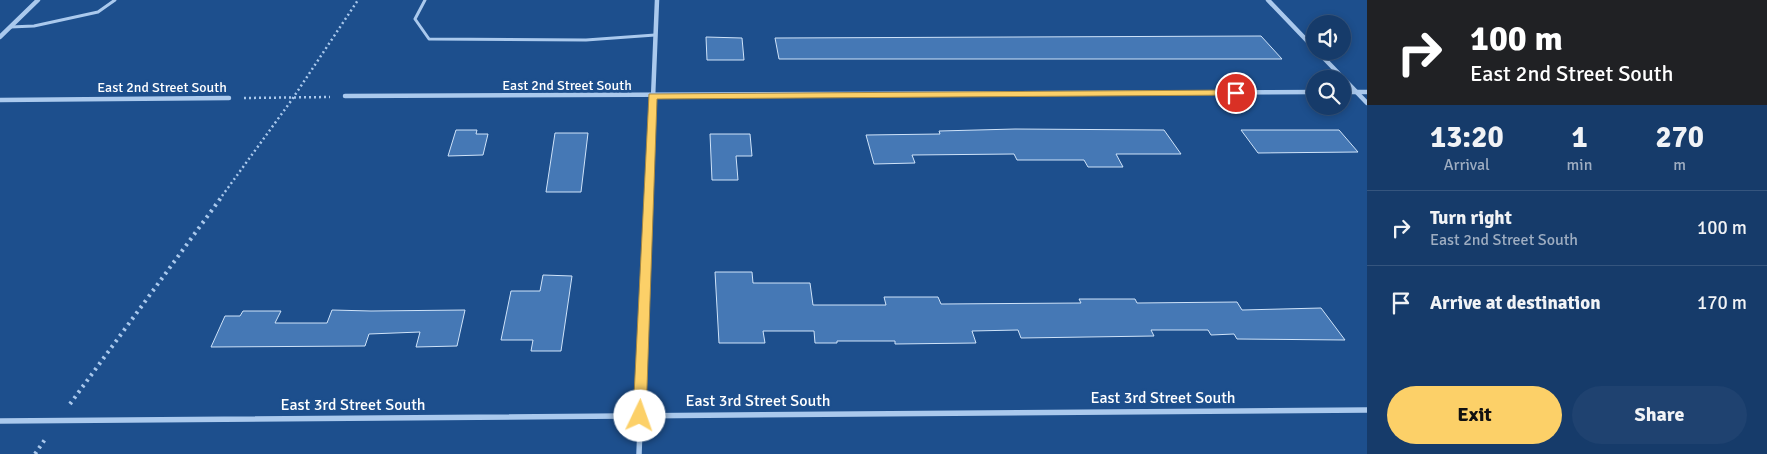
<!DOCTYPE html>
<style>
body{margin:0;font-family:Signika,sans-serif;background:#1f4270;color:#f1f3f6;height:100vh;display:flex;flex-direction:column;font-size:19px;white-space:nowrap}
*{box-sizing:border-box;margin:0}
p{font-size:16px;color:#9eadc1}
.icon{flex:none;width:28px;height:28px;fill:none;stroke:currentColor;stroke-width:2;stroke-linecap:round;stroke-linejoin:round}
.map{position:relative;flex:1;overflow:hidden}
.side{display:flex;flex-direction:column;background:#163b6a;width:400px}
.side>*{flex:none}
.hud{background:#202124;color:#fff;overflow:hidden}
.fabs{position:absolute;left:1306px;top:15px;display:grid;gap:10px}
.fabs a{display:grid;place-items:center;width:45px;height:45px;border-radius:50%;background:#163b6a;box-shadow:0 2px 8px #0003,0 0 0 1px #35557e;font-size:25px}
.pin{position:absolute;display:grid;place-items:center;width:42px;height:42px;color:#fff;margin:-21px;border:2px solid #fff;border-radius:50%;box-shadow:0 1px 5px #0007}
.me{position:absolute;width:55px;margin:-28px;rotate:3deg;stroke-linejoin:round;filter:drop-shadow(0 0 4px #0008)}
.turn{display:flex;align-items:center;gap:18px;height:105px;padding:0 20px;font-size:22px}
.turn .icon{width:65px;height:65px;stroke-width:2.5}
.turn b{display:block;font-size:35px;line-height:42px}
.eta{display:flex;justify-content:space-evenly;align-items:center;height:85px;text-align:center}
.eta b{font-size:30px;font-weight:800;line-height:35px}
.button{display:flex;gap:10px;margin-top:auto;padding:10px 20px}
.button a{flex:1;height:58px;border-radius:30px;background:#fcd068;color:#111;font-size:20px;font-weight:800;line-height:58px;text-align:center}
.button a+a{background:#1f4270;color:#f1f3f6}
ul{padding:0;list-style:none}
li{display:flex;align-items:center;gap:15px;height:75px;padding:0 20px;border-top:1px solid #35557e}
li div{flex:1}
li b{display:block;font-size:19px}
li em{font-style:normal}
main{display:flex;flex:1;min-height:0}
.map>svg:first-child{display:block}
.building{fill:#4578b5;stroke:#cfe3f9}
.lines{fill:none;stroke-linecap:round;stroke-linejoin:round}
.path-far1{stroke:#aac9ed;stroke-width:2.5;stroke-dasharray:2 3;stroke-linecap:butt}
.path{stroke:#aac9ed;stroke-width:4;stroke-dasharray:2.5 4.5;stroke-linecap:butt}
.service{stroke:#aac9ed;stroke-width:3}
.minor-far1{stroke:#aac9ed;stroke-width:4.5}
.minor{stroke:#aac9ed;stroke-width:5.5}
.route{fill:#fcd068;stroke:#a48744}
.labels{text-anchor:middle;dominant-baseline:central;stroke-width:5;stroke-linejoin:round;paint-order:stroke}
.street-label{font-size:14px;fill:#fff;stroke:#1d4f8d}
.near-street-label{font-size:16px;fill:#fff;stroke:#1d4f8d}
</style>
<main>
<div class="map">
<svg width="1367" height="454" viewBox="0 0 1367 454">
<rect width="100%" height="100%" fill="#1d4f8d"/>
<g class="building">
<path d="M 1261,36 L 1282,59 L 779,59 L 775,38 Z"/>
<path d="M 706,37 L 742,38 L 744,60 L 707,60 Z"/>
<path d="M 1015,129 L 1164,130 L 1181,154 L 1116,154 L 1123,167 L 1088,167 L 1084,160 L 1017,160 L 1014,154 L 912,155 L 915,163 L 874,164 L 866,135 L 940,134 L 939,131 Z"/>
<path d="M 456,130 L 477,130 L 476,134 L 488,134 L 483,155 L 448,156 Z"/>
<path d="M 1241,130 L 1339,130 L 1358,152 L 1258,153 Z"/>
<path d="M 555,133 L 588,133 L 581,192 L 546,192 Z"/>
<path d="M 710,134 L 750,134 L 752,156 L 736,156 L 738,180 L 712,180 Z"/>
<path d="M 715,272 L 752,272 L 753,283 L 810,283 L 813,305 L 886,305 L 884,297 L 938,297 L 941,304 L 1081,303 L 1079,299 L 1135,299 L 1137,303 L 1237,302 L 1242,310 L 1321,308 L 1345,340 L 1237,339 L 1234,334 L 1211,335 L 1208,330 L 1151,330 L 1154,336 L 1021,338 L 1018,330 L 972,331 L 976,343 L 895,344 L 895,341 L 837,341 L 837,343 L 815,343 L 814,331 L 763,331 L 765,343 L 719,343 Z"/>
<path d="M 543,275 L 572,276 L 561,351 L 531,351 L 533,340 L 501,340 L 511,291 L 540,291 Z"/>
<path d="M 332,310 L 371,311 L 465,310 L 457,346 L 416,347 L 420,332 L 369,334 L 365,346 L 211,347 L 225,316 L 240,316 L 243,311 L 281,311 L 275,323 L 327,323 Z"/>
</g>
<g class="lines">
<g class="path-far1">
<path d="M 244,98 L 330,97"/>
<path d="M 222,196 L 291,101 L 358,0"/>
</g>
<g class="path">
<path d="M 70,404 L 223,195"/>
<path d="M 35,454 L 46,438"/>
</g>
<g class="service">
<path d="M 425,0 L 415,19 L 429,39 L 586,40 L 655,35"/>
<path d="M 10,27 L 34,26 L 98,12 L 115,0"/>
</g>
<g class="minor-far1">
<path d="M 1268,0 L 1315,49"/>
<path d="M 0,37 L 38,0"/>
<path d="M 1317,51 L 1367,103"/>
<path d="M 1342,92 L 1367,92"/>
<path d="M 345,96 L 1315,92"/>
<path d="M 0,100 L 229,98"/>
<path d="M 649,196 L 657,0"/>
</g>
<g class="minor">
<path d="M 0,421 L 1367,410"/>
<path d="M 639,454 L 649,195"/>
</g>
</g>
<path class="route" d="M 1236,90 L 1241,93 L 1240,95 L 657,99 L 646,416 L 644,421 L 640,422 L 635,421 L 633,416 L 649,94 Z"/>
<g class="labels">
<g class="street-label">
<text x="567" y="85">East 2nd Street South</text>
<text x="162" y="87">East 2nd Street South</text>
</g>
<g class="near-street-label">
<text x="1163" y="398">East 3rd Street South</text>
<text x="758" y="401">East 3rd Street South</text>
<text x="353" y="405">East 3rd Street South</text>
</g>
</g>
</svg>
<div class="fabs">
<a><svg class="icon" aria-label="sound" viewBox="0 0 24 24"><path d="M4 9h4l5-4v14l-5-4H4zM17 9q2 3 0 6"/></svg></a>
<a><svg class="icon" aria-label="search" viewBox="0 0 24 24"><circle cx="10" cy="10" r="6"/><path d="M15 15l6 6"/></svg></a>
</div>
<div class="pin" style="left:1236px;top:93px;background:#d93025"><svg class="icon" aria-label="arrive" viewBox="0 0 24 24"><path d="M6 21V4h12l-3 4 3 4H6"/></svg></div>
<svg class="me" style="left:640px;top:416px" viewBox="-20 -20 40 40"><circle r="19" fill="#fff"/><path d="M0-13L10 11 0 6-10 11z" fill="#fcd068"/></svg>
</div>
<section class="side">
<div class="hud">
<div class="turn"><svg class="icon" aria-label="right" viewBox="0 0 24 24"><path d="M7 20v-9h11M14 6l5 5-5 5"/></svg><div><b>100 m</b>East 2nd Street South</div></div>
</div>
<div class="eta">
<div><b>13:20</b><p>Arrival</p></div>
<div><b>1</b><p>min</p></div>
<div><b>270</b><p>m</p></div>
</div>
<ul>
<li><svg class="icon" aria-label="right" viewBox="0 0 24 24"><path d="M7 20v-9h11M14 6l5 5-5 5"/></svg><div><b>Turn right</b><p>East 2nd Street South</p></div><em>100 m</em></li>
<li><svg class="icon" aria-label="arrive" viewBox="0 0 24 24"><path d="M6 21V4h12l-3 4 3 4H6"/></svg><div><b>Arrive at destination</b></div><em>170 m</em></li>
</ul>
<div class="button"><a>Exit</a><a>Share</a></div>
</section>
</main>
